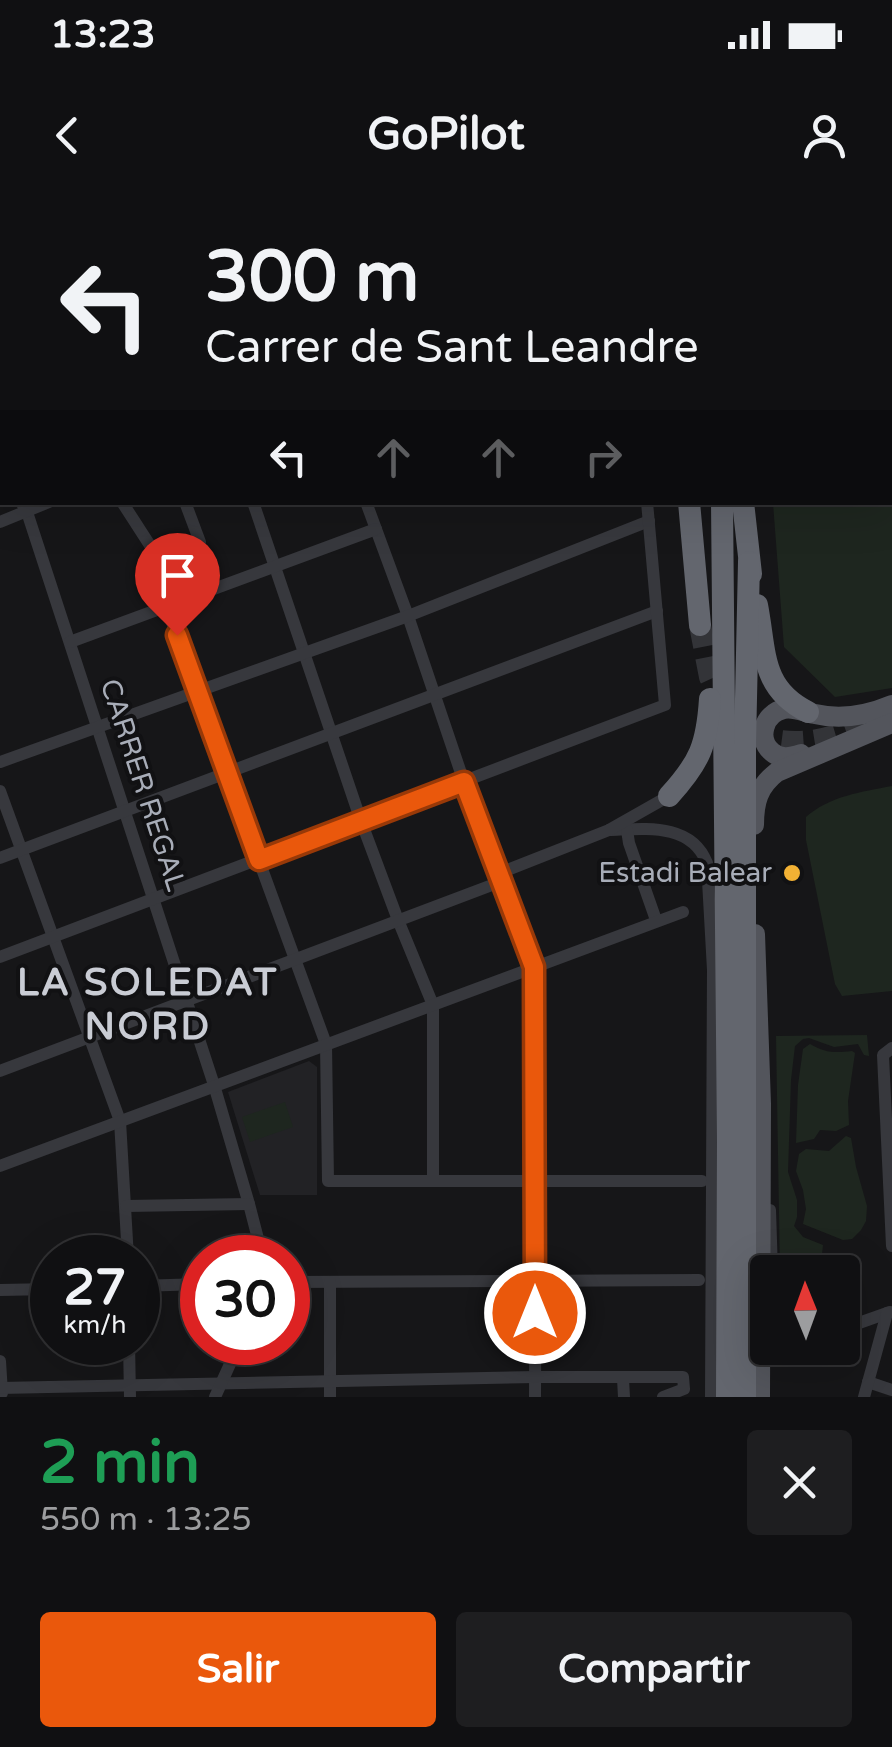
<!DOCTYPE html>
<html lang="es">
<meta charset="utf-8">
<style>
body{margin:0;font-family:"Varela Round",sans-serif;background:#1e1e20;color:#f1f3f6;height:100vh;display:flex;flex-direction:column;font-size:38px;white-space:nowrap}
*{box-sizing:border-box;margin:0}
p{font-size:32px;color:#9c9d9f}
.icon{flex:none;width:55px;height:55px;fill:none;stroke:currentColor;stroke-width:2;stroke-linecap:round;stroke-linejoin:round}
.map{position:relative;height:1197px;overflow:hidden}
.panel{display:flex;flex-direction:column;background:#101012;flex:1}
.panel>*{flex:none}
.banner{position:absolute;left:0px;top:0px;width:892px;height:305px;box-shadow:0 10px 40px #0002,0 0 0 2px #303032;background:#101012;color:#f1f3f6;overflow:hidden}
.needle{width:65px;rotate:359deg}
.fabs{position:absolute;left:750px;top:1055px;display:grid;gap:20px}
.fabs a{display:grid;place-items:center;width:110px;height:110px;border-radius:10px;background:#101012;box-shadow:0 10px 40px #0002,0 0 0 2px #303032;font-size:50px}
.speed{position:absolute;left:30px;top:1035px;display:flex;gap:20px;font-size:50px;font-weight:700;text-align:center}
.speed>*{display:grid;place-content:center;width:130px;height:130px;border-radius:50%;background:#101012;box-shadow:0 10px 40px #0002,0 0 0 2px #303032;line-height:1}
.speed small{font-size:25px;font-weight:400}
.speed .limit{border:15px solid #d22;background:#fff;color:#111}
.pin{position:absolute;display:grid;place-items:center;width:85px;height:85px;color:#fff;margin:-102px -42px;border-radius:50% 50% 50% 0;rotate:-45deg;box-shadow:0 0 10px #0007}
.pin .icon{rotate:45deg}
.me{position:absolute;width:110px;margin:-55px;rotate:0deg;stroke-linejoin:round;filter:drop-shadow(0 0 8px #0008)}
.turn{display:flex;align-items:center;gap:35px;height:210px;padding:0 40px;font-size:45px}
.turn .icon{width:130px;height:130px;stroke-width:2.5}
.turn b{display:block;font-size:70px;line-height:85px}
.lanes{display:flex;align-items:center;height:95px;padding:0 40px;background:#0003;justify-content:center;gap:50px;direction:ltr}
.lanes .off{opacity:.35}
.round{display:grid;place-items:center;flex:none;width:105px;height:105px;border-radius:10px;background:#1e1e20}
.headline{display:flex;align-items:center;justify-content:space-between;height:170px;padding:0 40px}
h1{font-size:60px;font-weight:700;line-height:75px;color:#1e9e55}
.cta{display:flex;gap:20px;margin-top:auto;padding:20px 40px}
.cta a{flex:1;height:115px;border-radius:10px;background:#ea580c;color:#fff;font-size:40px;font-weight:700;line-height:115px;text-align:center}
.cta a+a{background:#1e1e20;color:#f1f3f6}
.status{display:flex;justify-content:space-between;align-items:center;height:70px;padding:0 50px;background:#101012;direction:ltr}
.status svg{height:28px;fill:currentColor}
header{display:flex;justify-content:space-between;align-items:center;height:130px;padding:0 40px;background:#101012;font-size:45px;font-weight:700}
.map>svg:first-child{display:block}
.built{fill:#222225}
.green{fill:#1e261f}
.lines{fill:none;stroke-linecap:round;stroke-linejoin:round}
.highway-tunnel{stroke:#333438;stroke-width:22;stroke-dasharray:22 11;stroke-linecap:butt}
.street{stroke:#37383d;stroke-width:12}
.primary{stroke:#53555c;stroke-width:20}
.highway{stroke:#63666e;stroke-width:22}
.route-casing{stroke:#983908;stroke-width:25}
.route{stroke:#ea580c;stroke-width:18}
.poi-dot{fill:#f2b134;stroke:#111113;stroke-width:4}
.labels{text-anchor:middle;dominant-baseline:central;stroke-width:8;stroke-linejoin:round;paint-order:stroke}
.street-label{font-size:28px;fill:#a8adb8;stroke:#111113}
.poi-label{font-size:28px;fill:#a8adb8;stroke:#111113;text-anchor:end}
.district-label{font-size:38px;font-weight:bold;letter-spacing:2.5px;fill:#c9ccd4;stroke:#111113}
</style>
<div class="status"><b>13:23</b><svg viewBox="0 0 49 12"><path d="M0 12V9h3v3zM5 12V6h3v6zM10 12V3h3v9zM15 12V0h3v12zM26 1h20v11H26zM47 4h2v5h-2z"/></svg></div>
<header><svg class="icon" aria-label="back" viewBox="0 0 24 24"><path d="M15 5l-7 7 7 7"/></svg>GoPilot<svg class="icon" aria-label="person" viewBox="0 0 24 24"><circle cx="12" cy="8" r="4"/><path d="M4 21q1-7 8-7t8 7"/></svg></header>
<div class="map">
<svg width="892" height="1197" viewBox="0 0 892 1197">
<rect width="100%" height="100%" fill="#161618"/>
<path class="built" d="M 309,861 L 317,867 L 317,995 L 260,995 L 228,892 Z"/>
<g class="green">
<path d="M 738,0 L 892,0 L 892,488 L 835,497 L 784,447 L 773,303 L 890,302 L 890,2 L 740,2 Z"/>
<path d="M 892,586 L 892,791 L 842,796 L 835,784 L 806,640 L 806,617 C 830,596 861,592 892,586 Z"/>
<path d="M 867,835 L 869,856 L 864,855 L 858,844 L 834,847 L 809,838 L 803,839 L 795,846 L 791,880 L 788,972 L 797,1000 L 797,1017 L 794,1026 L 803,1037 L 823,1045 L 820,1072 L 780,1072 L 776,836 Z"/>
<path d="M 810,844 C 825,853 835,853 852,851 L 855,853 L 848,901 L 849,925 L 836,931 L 820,930 L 814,939 L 796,943 L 798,885 L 803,849 Z"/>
<path d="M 285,902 L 293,927 L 250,942 L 242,917 Z"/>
<path d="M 846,936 L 851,938 L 856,967 L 867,1006 L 866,1021 L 861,1030 L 852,1039 L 843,1040 L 803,1024 L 806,1009 L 803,990 L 796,971 L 799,954 L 806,949 L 829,951 Z"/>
</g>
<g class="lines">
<g class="highway-tunnel">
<path d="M 700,425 L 710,477 L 724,507"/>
<path d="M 750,532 C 794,552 831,539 873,522"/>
</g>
<g class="street">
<path d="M 58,0 L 60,2"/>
<path d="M 188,0 L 189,2"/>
<path d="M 475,0 L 477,2"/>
<path d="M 146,2 L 150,0"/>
<path d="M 0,40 L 2,44"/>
<path d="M 0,110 L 2,108"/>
<path d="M 0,273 L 2,277"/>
<path d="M 21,302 L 27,312 L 214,885 L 249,1004 L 263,1058"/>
<path d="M 122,302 L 153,350"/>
<path d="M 185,302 L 200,342"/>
<path d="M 253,302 L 361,621 L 398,720 L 433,805 L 433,981"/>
<path d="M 366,302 L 408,416 L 464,582 L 534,767 L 536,981 L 535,1197"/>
<path d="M 0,322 L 49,302"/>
<path d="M 166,406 L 326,844 L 328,981 L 702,981"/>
<path d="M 70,442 L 376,329"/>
<path d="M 0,562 L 408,416 L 649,321"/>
<path d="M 0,591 L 120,921 L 128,1058"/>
<path d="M 609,630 C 644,629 691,622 707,663 L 713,770 L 711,1197"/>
<path d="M 627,630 L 629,643 L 656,720"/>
<path d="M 0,658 L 657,411"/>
<path d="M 497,674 L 609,630 L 669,596"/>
<path d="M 0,757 L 665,505 L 647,302"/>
<path d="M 892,848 L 883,855 L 892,1046"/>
<path d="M 0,871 L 500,682"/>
<path d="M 0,966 L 683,712"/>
<path d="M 126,1006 L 249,1004"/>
<path d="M 770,1010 L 772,1072"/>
<path d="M 288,1082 L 699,1080"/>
<path d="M 330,1082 L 330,1197"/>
<path d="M 138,1086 L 202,1084"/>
<path d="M 0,1090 L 52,1089"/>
<path d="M 842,1129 L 890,1112"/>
<path d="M 129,1142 L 130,1197"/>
<path d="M 0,1161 L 2,1193"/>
<path d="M 623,1179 L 624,1197"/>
<path d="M 868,1182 L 892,1190"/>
<path d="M 0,1188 L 535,1177 L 683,1177 L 684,1189 L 663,1197"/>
<path d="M 215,1197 L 240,1142"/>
<path d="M 864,1197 L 887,1113"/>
</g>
<g class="primary">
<path d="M 801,554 C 791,557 781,560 772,552 C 756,539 764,513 784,509 C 794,507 804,512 815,514 C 840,520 868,515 892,505"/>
<path d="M 754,625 C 754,602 758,587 777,572 L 892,523"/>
<path d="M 755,734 L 761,904 L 760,1197"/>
</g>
<g class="highway">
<path d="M 661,0 L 662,2"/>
<path d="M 692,0 L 693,2"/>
<path d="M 689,302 L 700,425"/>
<path d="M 722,302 L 728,941 L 727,1197"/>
<path d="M 743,302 L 751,374"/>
<path d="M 757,405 C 766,451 760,488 808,512"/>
<path d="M 669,596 C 700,562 707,545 710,499"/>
<path d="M 745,1197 L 745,544 L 749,362"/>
</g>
</g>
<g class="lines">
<g class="route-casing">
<path id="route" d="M 177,435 L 259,660 L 464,582 L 534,767 L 535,1113"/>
</g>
<use href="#route" class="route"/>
</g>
<circle class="poi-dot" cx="792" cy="673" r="10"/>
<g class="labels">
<g class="street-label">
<text transform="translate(143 585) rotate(72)">CARRER REGAL</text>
</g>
<g class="poi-label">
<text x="772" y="673">Estadi Balear</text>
</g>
<g class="district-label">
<text x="148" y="783">LA SOLEDAT<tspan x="148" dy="44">NORD</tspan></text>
</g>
</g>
</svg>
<div class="fabs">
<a><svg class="needle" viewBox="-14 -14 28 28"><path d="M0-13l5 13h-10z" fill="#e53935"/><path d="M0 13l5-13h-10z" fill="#9c9d9f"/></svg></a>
</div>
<div class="speed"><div>27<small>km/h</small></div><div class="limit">30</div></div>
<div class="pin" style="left:177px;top:435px;background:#d93025"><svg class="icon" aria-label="arrive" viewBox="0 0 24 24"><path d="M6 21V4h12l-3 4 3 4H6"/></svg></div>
<svg class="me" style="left:535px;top:1113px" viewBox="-20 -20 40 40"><circle r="17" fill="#ea580c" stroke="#fff" stroke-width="3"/><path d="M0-11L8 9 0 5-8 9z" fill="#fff"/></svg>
<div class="banner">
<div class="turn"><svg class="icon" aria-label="left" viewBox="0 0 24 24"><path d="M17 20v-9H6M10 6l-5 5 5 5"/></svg><div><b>300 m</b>Carrer de Sant Leandre</div></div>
<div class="lanes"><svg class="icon" aria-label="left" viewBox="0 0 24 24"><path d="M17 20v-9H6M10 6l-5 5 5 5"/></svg><svg class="icon off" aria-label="ahead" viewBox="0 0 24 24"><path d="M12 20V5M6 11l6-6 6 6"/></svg><svg class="icon off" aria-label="ahead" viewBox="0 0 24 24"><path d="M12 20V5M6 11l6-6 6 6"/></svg><svg class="icon off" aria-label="right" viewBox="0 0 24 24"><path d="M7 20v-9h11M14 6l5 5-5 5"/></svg></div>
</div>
</div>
<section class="panel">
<div class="headline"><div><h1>2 min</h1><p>550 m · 13:25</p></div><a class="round"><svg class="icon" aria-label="close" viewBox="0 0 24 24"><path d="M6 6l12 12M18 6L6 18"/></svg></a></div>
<div class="cta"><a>Salir</a><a>Compartir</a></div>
</section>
